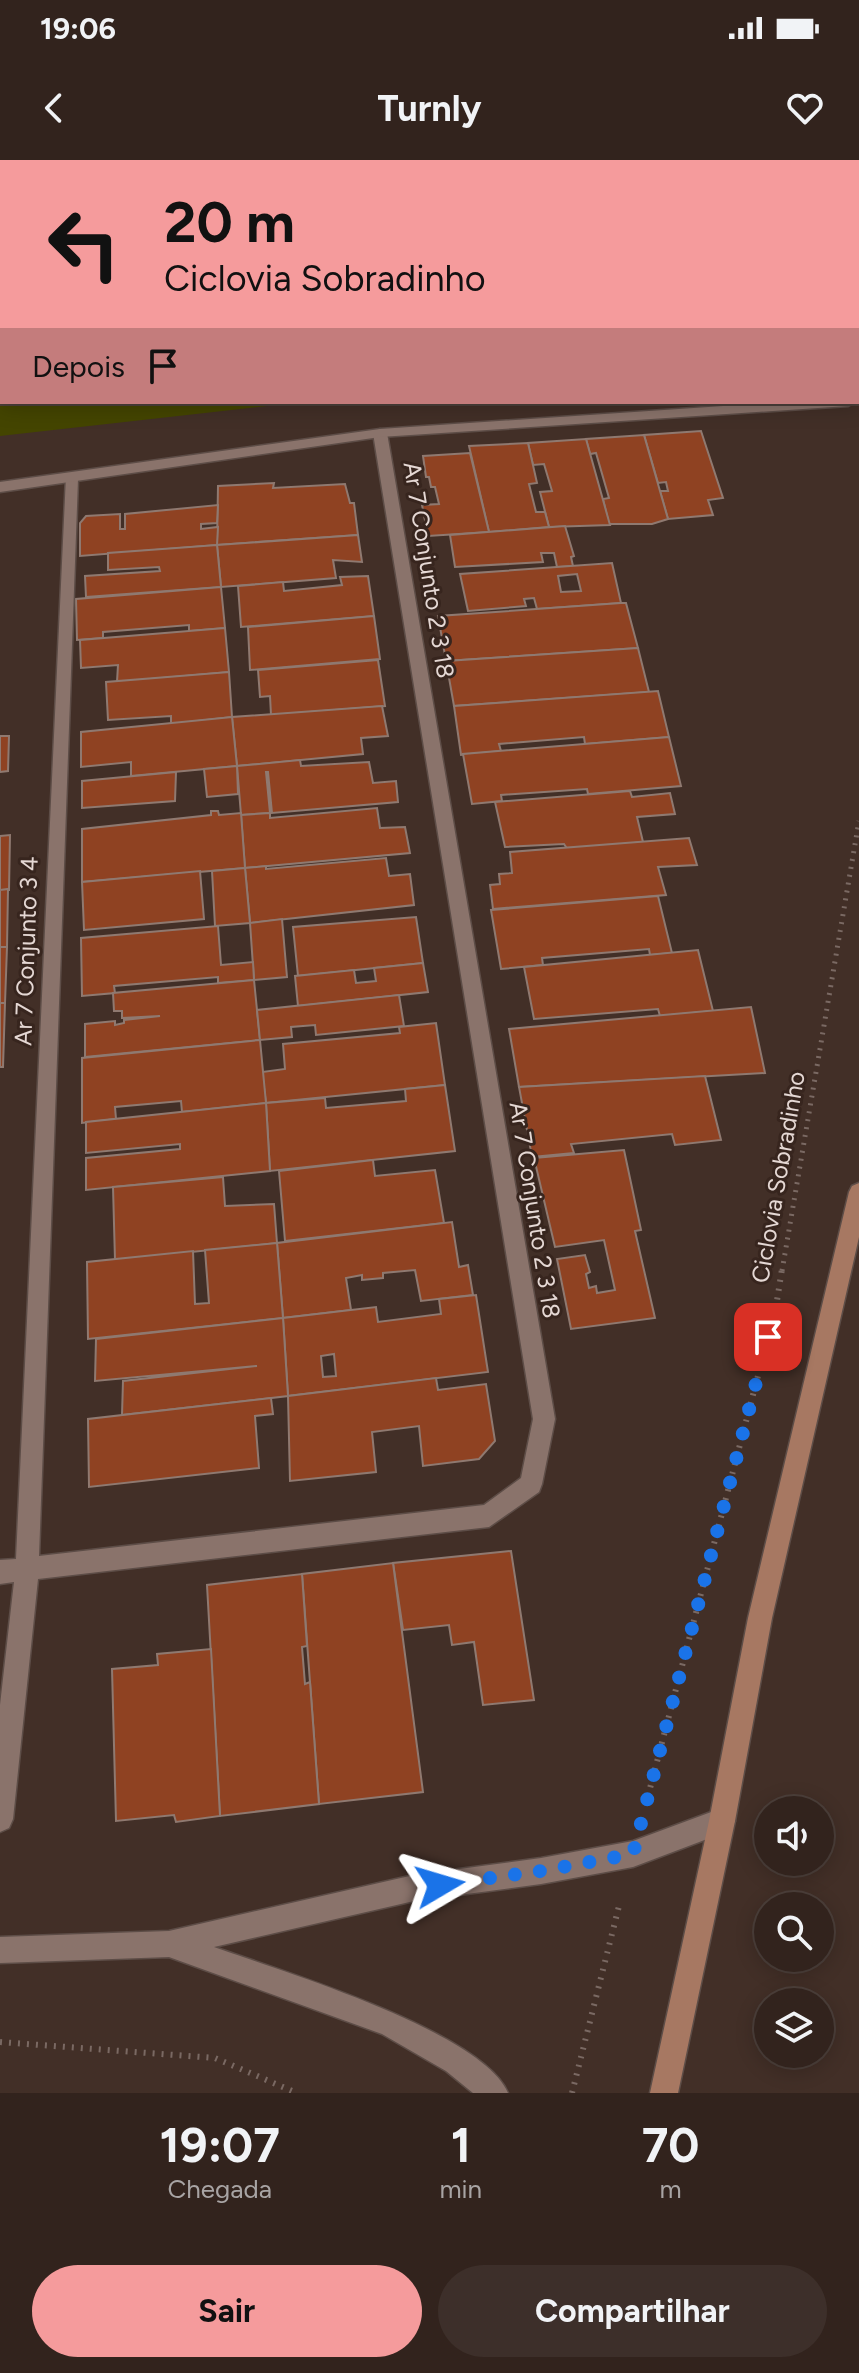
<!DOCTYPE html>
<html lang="pt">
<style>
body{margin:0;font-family:Figtree,sans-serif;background:#3d2f2a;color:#f1f3f6;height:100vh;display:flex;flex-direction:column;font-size:30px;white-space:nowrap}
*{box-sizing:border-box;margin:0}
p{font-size:26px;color:#a8a4a4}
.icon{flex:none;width:44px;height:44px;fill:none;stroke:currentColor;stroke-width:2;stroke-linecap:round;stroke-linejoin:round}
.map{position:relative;height:1933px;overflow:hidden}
.sheet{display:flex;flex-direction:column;background:#32231d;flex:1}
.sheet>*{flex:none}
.banner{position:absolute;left:0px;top:0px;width:860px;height:244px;box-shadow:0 4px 20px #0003,0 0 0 2px #4d403b;background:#f59b9c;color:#111;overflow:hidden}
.tools{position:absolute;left:754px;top:1636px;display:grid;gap:16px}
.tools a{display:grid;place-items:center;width:80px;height:80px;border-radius:50%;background:#32231d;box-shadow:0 4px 20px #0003,0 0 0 2px #4d403b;font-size:40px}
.pin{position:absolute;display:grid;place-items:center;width:68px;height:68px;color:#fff;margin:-34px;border-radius:16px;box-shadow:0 4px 12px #0006}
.me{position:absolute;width:88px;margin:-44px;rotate:83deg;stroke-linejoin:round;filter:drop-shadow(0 0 6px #0008)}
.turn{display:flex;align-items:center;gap:28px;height:168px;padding:0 32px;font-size:36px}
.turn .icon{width:104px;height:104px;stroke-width:2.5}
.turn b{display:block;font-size:56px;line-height:68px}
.then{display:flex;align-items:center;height:76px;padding:0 32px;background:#0003;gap:16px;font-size:30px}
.eta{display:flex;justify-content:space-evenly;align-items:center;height:136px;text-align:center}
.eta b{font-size:48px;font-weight:700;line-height:56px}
.cta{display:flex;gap:16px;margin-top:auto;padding:16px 32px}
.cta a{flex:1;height:92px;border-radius:48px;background:#f59b9c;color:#111;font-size:32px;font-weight:700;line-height:92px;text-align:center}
.cta a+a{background:#3d2f2a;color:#f1f3f6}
.status{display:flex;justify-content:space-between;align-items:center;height:56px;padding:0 40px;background:#32231d;direction:ltr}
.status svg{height:22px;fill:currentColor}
header{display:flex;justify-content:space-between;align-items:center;height:104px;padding:0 32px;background:#32231d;font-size:36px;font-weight:700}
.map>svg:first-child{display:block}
.green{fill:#444500}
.building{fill:#8f4222;stroke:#8f7970;stroke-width:2;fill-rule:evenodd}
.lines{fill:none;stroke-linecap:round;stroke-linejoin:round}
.minor-casing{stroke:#5d4d47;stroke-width:3}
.tertiary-casing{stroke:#5d4d47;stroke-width:3}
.secondary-casing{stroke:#5d4d47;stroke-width:3}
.path-far2{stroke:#7a6963;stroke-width:4;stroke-dasharray:1 4;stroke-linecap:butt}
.path-far1{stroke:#7a6963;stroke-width:5;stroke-dasharray:2 6;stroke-linecap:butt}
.path{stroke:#7a6963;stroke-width:6;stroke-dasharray:2 7;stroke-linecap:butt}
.minor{fill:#8a736b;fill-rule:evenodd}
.tertiary{fill:#8a736b;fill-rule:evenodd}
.secondary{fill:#a77862;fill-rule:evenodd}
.route{stroke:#1a73e8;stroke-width:14;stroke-dasharray:0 25.2}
.labels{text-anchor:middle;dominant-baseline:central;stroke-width:6;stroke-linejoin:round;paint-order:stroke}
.street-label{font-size:24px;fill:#e5d8d4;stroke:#37251e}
</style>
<div class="status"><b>19:06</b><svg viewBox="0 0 49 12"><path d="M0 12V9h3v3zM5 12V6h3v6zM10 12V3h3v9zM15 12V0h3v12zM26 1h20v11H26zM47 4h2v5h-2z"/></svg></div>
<header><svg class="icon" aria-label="back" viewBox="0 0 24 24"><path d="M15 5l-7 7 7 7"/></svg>Turnly<svg class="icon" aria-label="heart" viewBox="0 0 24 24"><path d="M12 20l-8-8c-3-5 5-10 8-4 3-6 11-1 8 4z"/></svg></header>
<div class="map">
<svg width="859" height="1933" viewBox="0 0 859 1933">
<rect width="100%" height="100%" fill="#422f27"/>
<g class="green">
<path d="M 0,0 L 300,2 L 2,2 L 2,242 L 304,242 L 0,276 Z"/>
<path d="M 318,0 L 812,0 L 813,2 L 318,2 Z"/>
</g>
<g class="building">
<path d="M 701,271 L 723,338 L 708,340 L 713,355 L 668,359 L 660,331 L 668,331 L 666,322 L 658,323 L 644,275 Z"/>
<path d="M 644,275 L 668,359 L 652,364 L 609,364 L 603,339 L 609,338 L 596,293 L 590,294 L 586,279 Z"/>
<path d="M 586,279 L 610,365 L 549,367 L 540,332 L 552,331 L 544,304 L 533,305 L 528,283 Z"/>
<path d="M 528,283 L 537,323 L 529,324 L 536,352 L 545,352 L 549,367 L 489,372 L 469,286 Z"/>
<path d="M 470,293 L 489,372 L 428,376 L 422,345 L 439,344 L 435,327 L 431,327 L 429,317 L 426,317 L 423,296 Z"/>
<path d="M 274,323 L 273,328 L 345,324 L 350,343 L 354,343 L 358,375 L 217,385 L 218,326 Z"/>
<path d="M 218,345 L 217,363 L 201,364 L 201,369 L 218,367 L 217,385 L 80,396 L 80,363 L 86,356 L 120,354 L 120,369 L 125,369 L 125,354 Z"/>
<path d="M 565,366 L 574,396 L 571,397 L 573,406 L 557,407 L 554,393 L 541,393 L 543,402 L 455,407 L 450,375 Z"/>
<path d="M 358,375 L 362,402 L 333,400 L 336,418 L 221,427 L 217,385 Z"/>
<path d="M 217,385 L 221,427 L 86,437 L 85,416 L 160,411 L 159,407 L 108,410 L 108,393 Z"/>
<path d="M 612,403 L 621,443 L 537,449 L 534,438 L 524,439 L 526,446 L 468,451 L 460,414 ZM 577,414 L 581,431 L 561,432 L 558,416 Z"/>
<path d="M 368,416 L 374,456 L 241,467 L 238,426 L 283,422 L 284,431 L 342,425 L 340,417 Z"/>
<path d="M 221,427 L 225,468 L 189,471 L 189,465 L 103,472 L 103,478 L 77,480 L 76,439 Z"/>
<path d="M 621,443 L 626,443 L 638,488 L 446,501 L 438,456 Z"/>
<path d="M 374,456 L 380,499 L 250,510 L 248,467 Z"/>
<path d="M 225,468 L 229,512 L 117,522 L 118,505 L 81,508 L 80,480 Z"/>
<path d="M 638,488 L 649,532 L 454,546 L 446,501 Z"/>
<path d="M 378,500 L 385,546 L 271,555 L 270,536 L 260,537 L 258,510 Z"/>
<path d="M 229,512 L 232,557 L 171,564 L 171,556 L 108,560 L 106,522 Z"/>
<path d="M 658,531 L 669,577 L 585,584 L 584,577 L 499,584 L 501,591 L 461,595 L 454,546 Z"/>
<path d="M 382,546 L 388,576 L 361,578 L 363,594 L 237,606 L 232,557 Z"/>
<path d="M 232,557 L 237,606 L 131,616 L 131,602 L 81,607 L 81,572 Z"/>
<path d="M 0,576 L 9,576 L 8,611 L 0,612 Z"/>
<path d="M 669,577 L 681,626 L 588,634 L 587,629 L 501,635 L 502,641 L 472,644 L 463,594 Z"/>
<path d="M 300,600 L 301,606 L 369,602 L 373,623 L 396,621 L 398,642 L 272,653 L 268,612 L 266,612 L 270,653 L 241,655 L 237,606 Z"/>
<path d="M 237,606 L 238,634 L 207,637 L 204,609 Z"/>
<path d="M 176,612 L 175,641 L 82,648 L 82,621 Z"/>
<path d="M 630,631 L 632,637 L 670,633 L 675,654 L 637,657 L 643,682 L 568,690 L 564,684 L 505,687 L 495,642 Z"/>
<path d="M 377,648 L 380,668 L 405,667 L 410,693 L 245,708 L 241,655 L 270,653 L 270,658 Z"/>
<path d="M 211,651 L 218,651 L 219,655 L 241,653 L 245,708 L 82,722 L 82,669 L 211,655 Z"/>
<path d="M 10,675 L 9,730 L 0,730 L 0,676 Z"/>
<path d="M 689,678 L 697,705 L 658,707 L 666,735 L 493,749 L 490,725 L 500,724 L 499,714 L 512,713 L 510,692 Z"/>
<path d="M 386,698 L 389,716 L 410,714 L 414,745 L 250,763 L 245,708 L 266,706 L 266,709 Z"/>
<path d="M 245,708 L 250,763 L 215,766 L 212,711 Z"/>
<path d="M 200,711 L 204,759 L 84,770 L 82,722 Z"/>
<path d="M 8,729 L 7,787 L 0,787 L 0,730 Z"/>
<path d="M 658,736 L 672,793 L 650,795 L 649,789 L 542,798 L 543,805 L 501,809 L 491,750 Z"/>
<path d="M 416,757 L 423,803 L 298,816 L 293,767 Z"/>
<path d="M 282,759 L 287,817 L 254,820 L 250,763 Z"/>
<path d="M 218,766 L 221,805 L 253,802 L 254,820 L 218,823 L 218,817 L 114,826 L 115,833 L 82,836 L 81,778 Z"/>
<path d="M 0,787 L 7,787 L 5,843 L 0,843 Z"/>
<path d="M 698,790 L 713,851 L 660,856 L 658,849 L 534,859 L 524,807 Z"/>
<path d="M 423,803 L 428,832 L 298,846 L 295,816 L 354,810 L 356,823 L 376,821 L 374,808 Z"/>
<path d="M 254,820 L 260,880 L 85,897 L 85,864 L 115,861 L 115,865 L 124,863 L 124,860 L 160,856 L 122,858 L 122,851 L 114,851 L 113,833 Z"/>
<path d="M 399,835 L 404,866 L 316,875 L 315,865 L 291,867 L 292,877 L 260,880 L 257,850 Z"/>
<path d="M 0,843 L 5,843 L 3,907 L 0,907 Z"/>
<path d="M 751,847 L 765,913 L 519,927 L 509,869 Z"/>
<path d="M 436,863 L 445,925 L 266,943 L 262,912 L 285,909 L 283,884 L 400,873 L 399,867 Z"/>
<path d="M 260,880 L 266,943 L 182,952 L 181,941 L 115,947 L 116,959 L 82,963 L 82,898 Z"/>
<path d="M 705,916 L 721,980 L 675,985 L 672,974 L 571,984 L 574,993 L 532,997 L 519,927 Z"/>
<path d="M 445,925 L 455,991 L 270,1011 L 266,943 L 325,938 L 326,948 L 406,941 L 405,929 Z"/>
<path d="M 266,943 L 270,1011 L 86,1030 L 86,998 L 180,989 L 180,984 L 86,993 L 86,962 Z"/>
<path d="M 624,990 L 641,1070 L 635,1071 L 655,1158 L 571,1169 L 557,1099 L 585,1095 L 590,1112 L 586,1114 L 589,1128 L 596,1126 L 597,1133 L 615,1130 L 604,1080 L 555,1087 L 534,998 Z"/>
<path d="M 373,1000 L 375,1016 L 435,1010 L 444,1063 L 285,1081 L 279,1011 Z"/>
<path d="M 223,1017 L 225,1046 L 274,1044 L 277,1083 L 115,1100 L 113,1027 Z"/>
<path d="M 452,1062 L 459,1107 L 468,1105 L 473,1135 L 421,1141 L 415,1110 L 383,1113 L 383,1118 L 362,1120 L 362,1115 L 346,1118 L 351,1150 L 283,1158 L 277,1083 Z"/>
<path d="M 277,1083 L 283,1158 L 88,1179 L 87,1102 L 193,1091 L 195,1144 L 209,1143 L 205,1090 Z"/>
<path d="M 476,1135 L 488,1212 L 288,1236 L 283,1158 L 376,1147 L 378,1162 L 441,1154 L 439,1139 ZM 334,1194 L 336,1216 L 323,1217 L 321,1196 Z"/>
<path d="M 283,1158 L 288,1236 L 122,1255 L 123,1221 L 257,1206 L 95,1221 L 96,1179 Z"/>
<path d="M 436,1218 L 438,1230 L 486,1224 L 495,1281 L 479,1299 L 423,1306 L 419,1266 L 372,1272 L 376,1312 L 290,1321 L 288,1236 Z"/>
<path d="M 271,1238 L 273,1254 L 255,1256 L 259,1308 L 89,1327 L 88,1259 Z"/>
<path d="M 511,1391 L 534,1540 L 483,1545 L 474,1482 L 452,1485 L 449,1465 L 403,1470 L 393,1403 Z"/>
<path d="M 393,1403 L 423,1632 L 319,1644 L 302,1414 Z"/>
<path d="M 302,1414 L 307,1486 L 302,1487 L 305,1524 L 310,1522 L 319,1644 L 220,1656 L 207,1425 Z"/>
<path d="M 211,1489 L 220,1656 L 176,1662 L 174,1655 L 116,1661 L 112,1509 L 158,1505 L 157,1494 Z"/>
</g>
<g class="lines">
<g class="minor-casing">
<path id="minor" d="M 380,269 L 387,273 L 555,1259 L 542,1324 L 539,1332 L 489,1367 L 38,1419 L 13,1659 L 9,1668 L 0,1672 L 0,1545 L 14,1422 L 0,1424 L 0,1400 L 16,1399 L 66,316 L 71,314 L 78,319 L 39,1396 L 484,1345 L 521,1318 L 533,1259 L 373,273 Z"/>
</g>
<g class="tertiary-casing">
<g id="tertiary">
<path d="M 783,242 L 855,242 L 848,246 L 380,277 L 0,332 L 0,322 L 380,269 Z"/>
<path d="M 722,1648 L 731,1652 L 735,1661 L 731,1670 L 633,1707 L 541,1724 L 414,1741 L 214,1787 C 278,1810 482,1871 508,1933 L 473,1933 L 446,1911 L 382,1874 L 169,1797 L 0,1803 L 0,1777 L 169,1771 L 414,1715 L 541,1698 L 633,1681 Z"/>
</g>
</g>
<g class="secondary-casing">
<path id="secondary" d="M 859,1023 L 859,1077 L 772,1458 L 735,1661 L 678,1933 L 650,1933 L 709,1661 L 748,1458 L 849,1032 L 852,1026 Z"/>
</g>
<path class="path-far2" d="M 858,35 L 859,38"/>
<path class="path-far1" d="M 782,1111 L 859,661"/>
<g class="path">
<path d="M 648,1636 L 776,1147 L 782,1109"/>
<path d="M 0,1882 L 215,1898 L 297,1933"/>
<path d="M 572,1933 L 619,1746"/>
</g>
<use href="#minor" class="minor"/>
<use href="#tertiary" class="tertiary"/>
<use href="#secondary" class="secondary"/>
</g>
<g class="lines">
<path class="route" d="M 440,1725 L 541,1711 L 633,1694 L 768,1177"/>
</g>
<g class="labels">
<g class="street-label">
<text transform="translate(429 410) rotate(81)">Ar 7 Conjunto 2 3 18</text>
<text transform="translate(26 791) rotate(-88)">Ar 7 Conjunto 3 4</text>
<text transform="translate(778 1017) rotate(-80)">Ciclovia Sobradinho</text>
<text transform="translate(535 1050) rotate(81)">Ar 7 Conjunto 2 3 18</text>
</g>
</g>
</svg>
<div class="tools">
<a><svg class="icon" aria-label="sound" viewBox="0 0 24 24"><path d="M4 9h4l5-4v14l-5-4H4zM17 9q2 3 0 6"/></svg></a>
<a><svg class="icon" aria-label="search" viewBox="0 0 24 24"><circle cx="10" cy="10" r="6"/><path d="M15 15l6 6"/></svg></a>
<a><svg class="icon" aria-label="layers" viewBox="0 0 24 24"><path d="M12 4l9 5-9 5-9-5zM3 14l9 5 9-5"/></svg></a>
</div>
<div class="pin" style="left:768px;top:1177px;background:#d93025"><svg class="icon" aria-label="arrive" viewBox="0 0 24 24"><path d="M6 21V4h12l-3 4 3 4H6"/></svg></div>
<svg class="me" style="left:440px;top:1725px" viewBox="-20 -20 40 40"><path d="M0-17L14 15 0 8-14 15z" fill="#1a73e8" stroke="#fff" stroke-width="4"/></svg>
<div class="banner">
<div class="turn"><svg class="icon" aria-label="left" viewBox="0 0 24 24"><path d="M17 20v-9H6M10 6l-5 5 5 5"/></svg><div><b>20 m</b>Ciclovia Sobradinho</div></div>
<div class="then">Depois<svg class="icon" aria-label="arrive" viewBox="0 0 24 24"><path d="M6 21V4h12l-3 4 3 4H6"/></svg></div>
</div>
</div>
<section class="sheet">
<div class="eta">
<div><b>19:07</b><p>Chegada</p></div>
<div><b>1</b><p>min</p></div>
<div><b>70</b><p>m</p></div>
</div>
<div class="cta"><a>Sair</a><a>Compartilhar</a></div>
</section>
